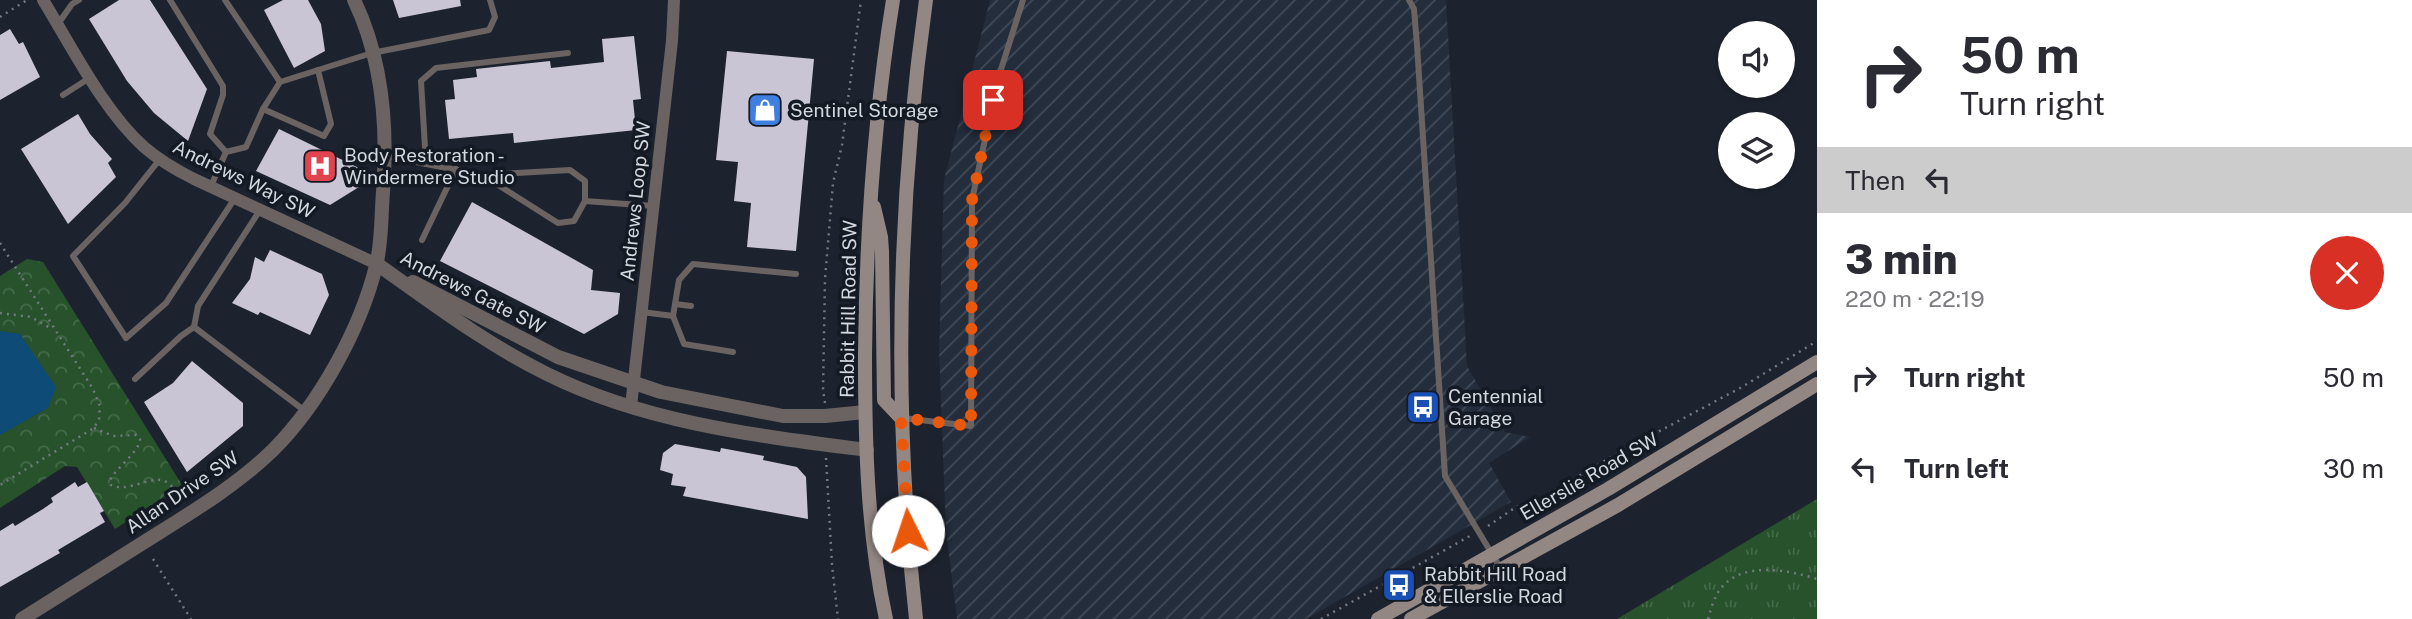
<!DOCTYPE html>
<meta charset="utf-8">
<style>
body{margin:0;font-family:"Public Sans",sans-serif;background:#f7f7f7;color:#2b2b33;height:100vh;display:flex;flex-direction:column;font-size:26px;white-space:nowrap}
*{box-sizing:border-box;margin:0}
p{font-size:23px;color:#7c7c81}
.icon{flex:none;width:38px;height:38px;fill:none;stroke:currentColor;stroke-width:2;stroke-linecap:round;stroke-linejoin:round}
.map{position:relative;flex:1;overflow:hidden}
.drawer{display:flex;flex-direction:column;background:#fff;width:595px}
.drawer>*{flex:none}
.top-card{background:#fff;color:#2b2b33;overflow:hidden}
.fabs{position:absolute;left:1718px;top:21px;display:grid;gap:14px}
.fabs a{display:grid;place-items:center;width:77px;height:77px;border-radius:50%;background:#fff;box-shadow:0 2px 5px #0004;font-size:35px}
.pin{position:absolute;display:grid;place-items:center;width:60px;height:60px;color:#fff;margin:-30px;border-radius:14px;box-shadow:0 4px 10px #0006}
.me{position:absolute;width:77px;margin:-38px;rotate:356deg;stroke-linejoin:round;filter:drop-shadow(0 0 5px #0008)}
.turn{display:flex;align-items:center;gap:24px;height:147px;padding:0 28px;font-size:32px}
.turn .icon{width:91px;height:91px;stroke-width:2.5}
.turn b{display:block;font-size:49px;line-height:60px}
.then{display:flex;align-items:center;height:66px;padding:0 28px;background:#0003;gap:14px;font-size:26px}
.round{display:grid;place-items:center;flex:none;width:74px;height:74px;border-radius:37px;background:#f7f7f7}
.headline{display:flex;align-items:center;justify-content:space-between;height:119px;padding:0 28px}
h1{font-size:42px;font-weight:800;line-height:52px}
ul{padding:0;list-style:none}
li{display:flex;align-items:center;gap:21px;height:91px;padding:0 28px}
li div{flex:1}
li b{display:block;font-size:26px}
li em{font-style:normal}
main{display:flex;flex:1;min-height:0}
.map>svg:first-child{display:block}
.industrial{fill:url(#industrial-furrows)}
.grass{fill:url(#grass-tufts)}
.park{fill:url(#park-crowns)}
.water{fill:#0e4b76}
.building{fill:#cac5d5}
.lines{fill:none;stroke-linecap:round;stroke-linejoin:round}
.path{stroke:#737881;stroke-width:2.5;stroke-dasharray:2 5;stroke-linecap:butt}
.service{stroke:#6a6361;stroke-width:6}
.minor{stroke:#6a6361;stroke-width:12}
.tertiary{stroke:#6a6361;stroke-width:14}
.secondary{stroke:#938784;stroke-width:14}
.route{stroke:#ea580c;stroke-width:12;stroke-dasharray:0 21.6}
.labels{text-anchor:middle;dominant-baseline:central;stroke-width:7;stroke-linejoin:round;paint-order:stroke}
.poi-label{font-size:19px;fill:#d3d7de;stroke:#141a24;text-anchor:start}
.street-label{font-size:19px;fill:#d3d7de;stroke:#141a24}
</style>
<main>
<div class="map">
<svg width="1817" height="619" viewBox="0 0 1817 619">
<defs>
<pattern id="industrial-furrows" width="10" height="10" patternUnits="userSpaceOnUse" patternTransform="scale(1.75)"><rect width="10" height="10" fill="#232d3c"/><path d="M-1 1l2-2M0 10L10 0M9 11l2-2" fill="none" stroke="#424b58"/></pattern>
<pattern id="grass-tufts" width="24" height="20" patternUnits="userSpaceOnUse" patternTransform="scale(1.75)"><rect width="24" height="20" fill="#27522c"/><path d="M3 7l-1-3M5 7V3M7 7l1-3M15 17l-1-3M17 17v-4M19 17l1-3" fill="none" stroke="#456a4a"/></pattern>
<pattern id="park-crowns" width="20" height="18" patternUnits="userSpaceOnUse" patternTransform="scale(1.75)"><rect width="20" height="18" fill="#27522c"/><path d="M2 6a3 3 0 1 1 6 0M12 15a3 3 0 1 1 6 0" fill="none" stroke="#456a4a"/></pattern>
</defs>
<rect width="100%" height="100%" fill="#1d232e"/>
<path class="industrial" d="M 990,0 L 1446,0 L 1467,366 L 1505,432 L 1530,437 L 1489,463 L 1511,502 L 1306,619 L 957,619 L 946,530 L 939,350 L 944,180 Z"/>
<path class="grass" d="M 1817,499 L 1817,619 L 1617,619 Z"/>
<path class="park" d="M 27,259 L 43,262 L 182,485 L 115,529 L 77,467 L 65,466 L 0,508 L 0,276 Z"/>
<path class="water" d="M 0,331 L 20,334 L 56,387 L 48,408 L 0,435 Z"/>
<g class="building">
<path d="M 119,0 L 150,0 L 207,89 L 188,141 L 154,113 L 127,81 L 89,19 Z"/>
<path d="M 283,0 L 308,0 L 321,24 L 325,51 L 294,68 L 264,10 Z"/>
<path d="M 393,0 L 460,0 L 461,6 L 399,18 Z"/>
<path d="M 10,29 L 19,44 L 23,42 L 40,77 L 0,100 L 0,35 Z"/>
<path d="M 634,36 L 641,99 L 633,100 L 636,130 L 514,143 L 513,133 L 449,139 L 445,100 L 455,99 L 453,80 L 477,77 L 476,69 L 550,61 L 551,68 L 604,62 L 602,39 Z"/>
<path d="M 727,51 L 814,59 L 796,251 L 747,247 L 751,203 L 734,201 L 738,162 L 716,160 Z"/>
<path d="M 78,114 L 90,134 L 112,159 L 108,163 L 116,177 L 68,224 L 21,149 Z"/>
<path d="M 279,129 L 365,171 L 359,187 L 330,205 L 256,171 Z"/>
<path d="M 472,202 L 593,270 L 591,290 L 620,293 L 618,314 L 584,334 L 440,261 Z"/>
<path d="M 270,250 L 322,274 L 329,295 L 310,335 L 260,312 L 258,315 L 232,303 L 250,279 L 255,257 L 264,262 Z"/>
<path d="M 192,361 L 243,403 L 243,426 L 187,472 L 144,402 L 173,383 Z"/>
<path d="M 675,444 L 720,452 L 721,448 L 764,456 L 763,460 L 797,467 L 806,477 L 808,519 L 683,496 L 686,487 L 671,485 L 673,474 L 660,470 L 663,453 Z"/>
<path d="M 75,482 L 78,487 L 87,482 L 104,511 L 100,513 L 105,522 L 58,550 L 60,553 L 0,587 L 0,531 L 13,523 L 15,526 L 43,509 L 53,502 L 51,498 Z"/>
</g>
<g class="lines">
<g class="path">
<path d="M 0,17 L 27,0"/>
<path d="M 0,243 L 93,389 L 100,406 L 99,419 L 94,428 L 0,485"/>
<path d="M 0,313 L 31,317 L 52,329"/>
<path d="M 825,403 L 823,390 L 825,279 L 833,183 L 842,145 L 861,0"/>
<path d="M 94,428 L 113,436 L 136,435 L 140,439 C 140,451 117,467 110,480 L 111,485 C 129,494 154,472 168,483 C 174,487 178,497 181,503"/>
<path d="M 826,458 L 832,565 L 838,619"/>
<path d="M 1488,526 L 1516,507 L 1538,500 L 1613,456 L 1742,387 L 1817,341"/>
<path d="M 153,559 L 191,619"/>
<path d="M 1321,619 L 1470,536"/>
<path d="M 1708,619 C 1711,609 1714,597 1721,588 C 1743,561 1788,570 1817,579"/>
</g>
<g class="service">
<path d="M 170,0 L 223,86 L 223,95 L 210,134 L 226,152"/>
<path d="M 225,0 L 280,82"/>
<path d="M 1409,0 L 1414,9 L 1417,45 L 1445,476 L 1501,569"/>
<path d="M 58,24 L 72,4 L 79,0"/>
<path d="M 63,95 L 91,77"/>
<path d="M 263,109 L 324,136 L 331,124 L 318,70"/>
<path d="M 386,156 L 482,175 L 570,170 L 585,181 L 585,201 L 653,206"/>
<path d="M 160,159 L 125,203 L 73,256 L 126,338 L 166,303 L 235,198"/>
<path d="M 426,164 L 421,81 L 436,68 L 568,53"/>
<path d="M 484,176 L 558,223 L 574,221 L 585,201"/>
<path d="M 211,186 L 226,152 L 246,147 L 263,109 L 280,82 L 372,53 L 489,30 L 495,17 L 490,0"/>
<path d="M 260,210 L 198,306 L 194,327 L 305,411"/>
<path d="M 422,240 L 456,169"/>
<path d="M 675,304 L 691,306"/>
<path d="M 642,312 L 673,316"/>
<path d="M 733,352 L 684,344 L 673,316 L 679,280 L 693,264 L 796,274"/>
<path d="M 135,379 L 181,336 L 194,327"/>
<path d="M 903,418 L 971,426 L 972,200 L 998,79 L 1023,0"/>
</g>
<g class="minor">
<path d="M 43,0 C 72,47 103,110 144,147 C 159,160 176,170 194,179 L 377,264"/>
<path d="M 631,406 L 672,41 L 674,0"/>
</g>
<g class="tertiary">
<path d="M 377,264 C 432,303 486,344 547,374 C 645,423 759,436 867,450"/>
<path d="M 413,282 L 558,357 L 661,392 L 783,416 L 825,416 L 865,412"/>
<path d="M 22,619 C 67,591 112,562 157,534 C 197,509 239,483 273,450 C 319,404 360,330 376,266 C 382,243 381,216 383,192 C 388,127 383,60 354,0"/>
</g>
<g class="secondary">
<path d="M 874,207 L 881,237 L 882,251 L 884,400 L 901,418"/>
<path d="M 886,619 C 867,532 865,443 865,355 C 866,235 874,118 893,0"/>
<path d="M 916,619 C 893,411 897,207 926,0"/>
<path d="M 1378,619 L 1608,489 L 1817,362"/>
<path d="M 1411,619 L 1618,505 L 1817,384"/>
</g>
</g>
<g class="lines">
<path class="route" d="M 908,531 L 901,418 L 971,426 L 972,200 L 993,100"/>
</g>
<defs>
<g id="shop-square" transform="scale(1.75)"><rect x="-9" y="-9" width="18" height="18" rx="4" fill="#3f7fe0" stroke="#141a24"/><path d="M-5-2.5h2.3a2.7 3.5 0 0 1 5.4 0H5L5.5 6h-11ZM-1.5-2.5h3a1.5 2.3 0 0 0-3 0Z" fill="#fff"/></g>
<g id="hospital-square" transform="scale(1.75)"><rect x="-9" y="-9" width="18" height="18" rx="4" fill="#e0444e" stroke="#141a24"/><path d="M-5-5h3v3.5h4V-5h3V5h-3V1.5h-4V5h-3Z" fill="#fff"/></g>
<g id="bus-square" transform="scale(1.75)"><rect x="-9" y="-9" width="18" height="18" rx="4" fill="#1a4fb4" stroke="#141a24"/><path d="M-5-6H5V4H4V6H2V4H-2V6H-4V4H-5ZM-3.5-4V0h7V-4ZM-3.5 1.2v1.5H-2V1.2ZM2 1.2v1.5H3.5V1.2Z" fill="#fff"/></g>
</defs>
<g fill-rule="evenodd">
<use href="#shop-square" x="765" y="110"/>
<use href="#hospital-square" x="320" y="166"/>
<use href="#bus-square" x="1423" y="407"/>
<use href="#bus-square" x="1399" y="585"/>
</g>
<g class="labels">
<g class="poi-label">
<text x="790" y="110">Sentinel Storage</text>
<text x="344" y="155">Body Restoration -<tspan x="344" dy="22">Windermere Studio</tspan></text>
<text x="1448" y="396">Centennial<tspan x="1448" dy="22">Garage</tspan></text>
<text x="1424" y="574">Rabbit Hill Road<tspan x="1424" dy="22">&amp; Ellerslie Road</tspan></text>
</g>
<g class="street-label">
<text transform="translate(244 179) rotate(26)">Andrews Way SW</text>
<text transform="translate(635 201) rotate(-84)">Andrews Loop SW</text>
<text transform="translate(473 292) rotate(27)">Andrews Gate SW</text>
<text transform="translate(848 309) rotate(-89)">Rabbit Hill Road SW</text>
<text transform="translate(1589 476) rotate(-30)">Ellerslie Road SW</text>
<text transform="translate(182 492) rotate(-34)">Allan Drive SW</text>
</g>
</g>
</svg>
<div class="fabs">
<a><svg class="icon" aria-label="sound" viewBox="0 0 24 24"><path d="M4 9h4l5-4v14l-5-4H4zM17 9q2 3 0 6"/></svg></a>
<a><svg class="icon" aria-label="layers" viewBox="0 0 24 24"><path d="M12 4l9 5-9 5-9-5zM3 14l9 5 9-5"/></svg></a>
</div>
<div class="pin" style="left:993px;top:100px;background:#d93025"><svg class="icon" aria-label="arrive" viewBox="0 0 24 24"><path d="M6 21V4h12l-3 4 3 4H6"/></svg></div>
<svg class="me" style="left:908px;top:531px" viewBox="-20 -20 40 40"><circle r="19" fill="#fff"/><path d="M0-13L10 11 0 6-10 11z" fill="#ea580c"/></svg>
</div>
<section class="drawer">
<div class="top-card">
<div class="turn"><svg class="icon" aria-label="right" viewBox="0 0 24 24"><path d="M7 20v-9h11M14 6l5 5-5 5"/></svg><div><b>50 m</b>Turn right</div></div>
<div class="then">Then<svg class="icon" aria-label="left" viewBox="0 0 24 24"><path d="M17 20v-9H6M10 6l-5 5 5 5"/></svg></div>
</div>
<div class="headline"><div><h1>3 min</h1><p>220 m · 22:19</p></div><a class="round" style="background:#d93025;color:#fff"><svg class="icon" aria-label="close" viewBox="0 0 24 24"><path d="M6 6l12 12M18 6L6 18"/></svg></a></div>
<ul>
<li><svg class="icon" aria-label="right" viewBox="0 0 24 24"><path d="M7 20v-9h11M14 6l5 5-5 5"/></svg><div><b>Turn right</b></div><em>50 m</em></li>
<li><svg class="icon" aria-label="left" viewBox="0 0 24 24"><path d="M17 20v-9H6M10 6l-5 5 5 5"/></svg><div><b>Turn left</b></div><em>30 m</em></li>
</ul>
</section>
</main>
